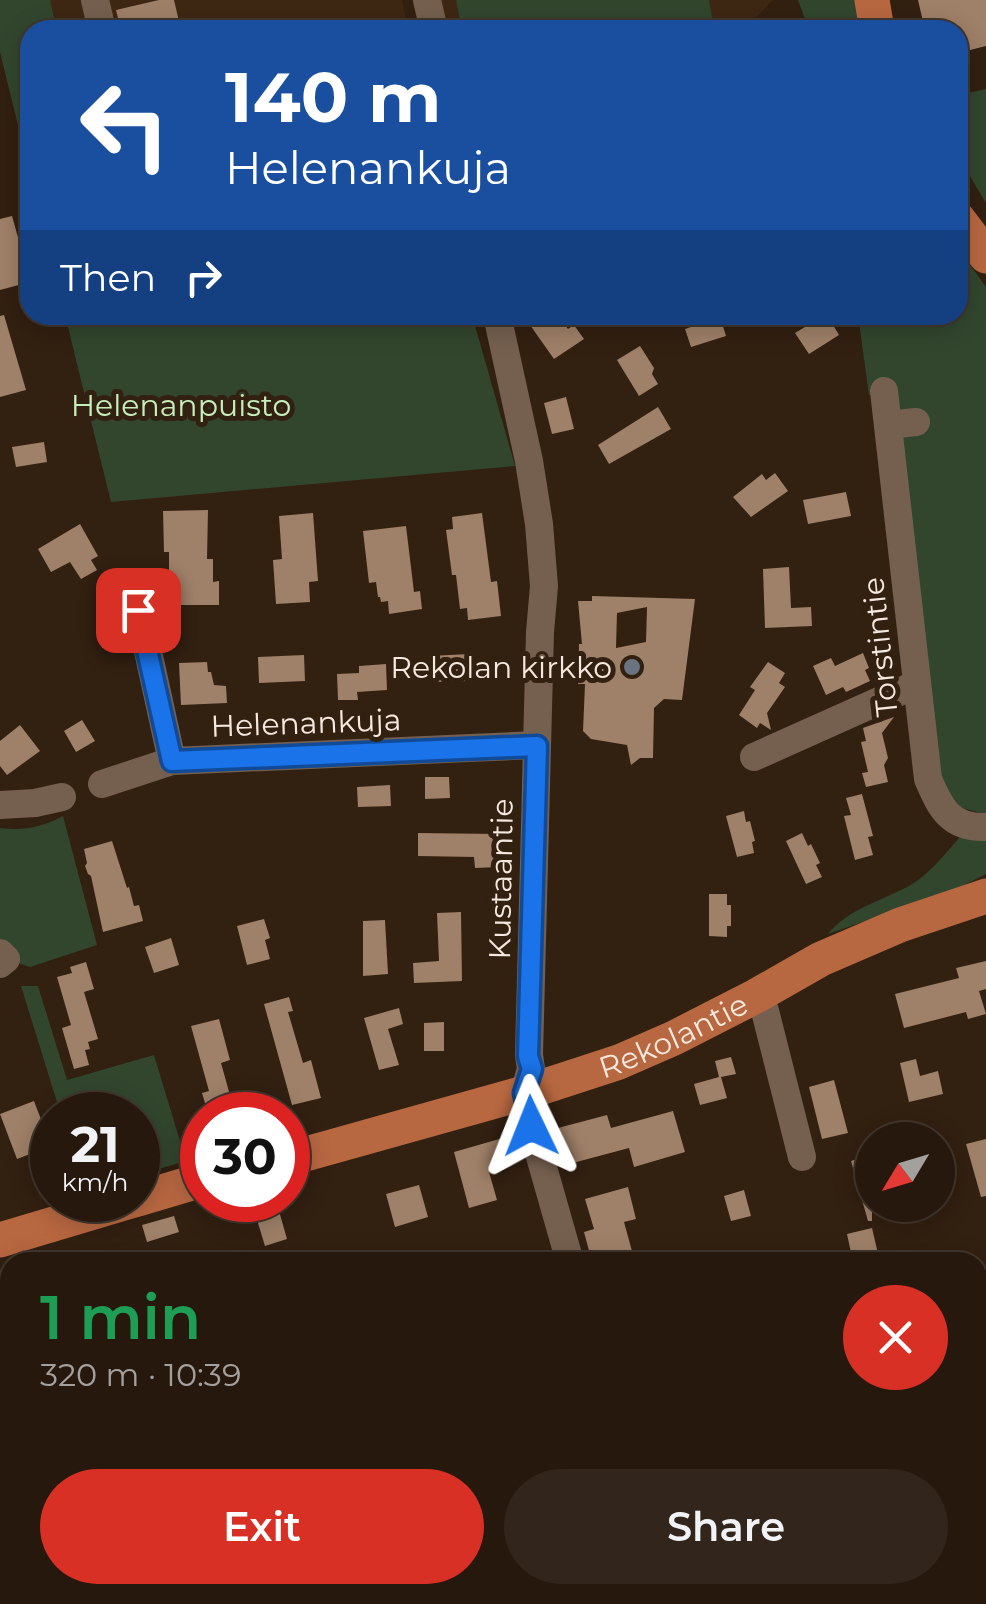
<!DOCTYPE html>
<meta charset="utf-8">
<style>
body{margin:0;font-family:Montserrat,sans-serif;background:#32251b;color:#f1f3f6;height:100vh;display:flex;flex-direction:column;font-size:38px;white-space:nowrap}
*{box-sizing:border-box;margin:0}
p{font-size:32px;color:#a4a09d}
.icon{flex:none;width:55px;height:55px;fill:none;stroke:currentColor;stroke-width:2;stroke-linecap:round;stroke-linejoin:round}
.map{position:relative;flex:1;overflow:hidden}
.panel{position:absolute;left:0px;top:1252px;width:988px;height:352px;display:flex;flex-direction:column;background:#26180d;border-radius:30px 30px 0 0;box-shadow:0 5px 25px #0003,0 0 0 2px #42372e}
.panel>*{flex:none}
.hud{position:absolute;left:20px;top:20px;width:948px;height:305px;border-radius:30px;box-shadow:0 5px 25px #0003,0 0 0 2px #42372e;background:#1a4fa0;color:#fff;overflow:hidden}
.needle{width:65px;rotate:232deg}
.fabs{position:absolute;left:855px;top:1122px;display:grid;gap:20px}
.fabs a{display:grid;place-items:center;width:100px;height:100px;border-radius:50%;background:#26180d;box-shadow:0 5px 25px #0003,0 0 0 2px #42372e;font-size:50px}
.speed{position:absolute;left:30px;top:1092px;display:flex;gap:20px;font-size:50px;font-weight:700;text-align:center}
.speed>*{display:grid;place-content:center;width:130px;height:130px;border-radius:50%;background:#26180d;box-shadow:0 5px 25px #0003,0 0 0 2px #42372e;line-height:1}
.speed small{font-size:25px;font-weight:400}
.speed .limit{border:15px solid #d22;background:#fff;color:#111}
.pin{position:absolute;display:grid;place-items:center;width:85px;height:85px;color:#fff;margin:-42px;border-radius:20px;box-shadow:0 5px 15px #0006}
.me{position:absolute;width:110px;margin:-55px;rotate:358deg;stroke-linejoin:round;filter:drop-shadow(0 0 8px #0008)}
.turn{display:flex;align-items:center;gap:35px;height:210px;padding:0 40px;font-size:45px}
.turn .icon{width:130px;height:130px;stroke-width:2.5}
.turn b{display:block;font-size:70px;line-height:85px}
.then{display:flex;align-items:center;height:95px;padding:0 40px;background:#0003;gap:20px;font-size:38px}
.round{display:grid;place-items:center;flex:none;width:105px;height:105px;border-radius:52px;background:#32251b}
.summary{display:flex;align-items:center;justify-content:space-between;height:170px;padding:0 40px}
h1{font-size:60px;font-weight:600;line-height:75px;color:#1e9e55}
.primary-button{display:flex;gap:20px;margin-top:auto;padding:20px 40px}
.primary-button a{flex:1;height:115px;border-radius:60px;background:#d93025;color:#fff;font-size:40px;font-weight:600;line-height:115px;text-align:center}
.primary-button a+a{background:#32251b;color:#f1f3f6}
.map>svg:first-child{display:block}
.built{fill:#3e2713}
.green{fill:#32462e}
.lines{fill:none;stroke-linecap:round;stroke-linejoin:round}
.stream{stroke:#183d4e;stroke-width:6}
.building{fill:#9f8068;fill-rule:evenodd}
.minor{stroke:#75604f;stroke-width:28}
.major{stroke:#b86841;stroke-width:35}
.route-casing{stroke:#114b97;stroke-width:25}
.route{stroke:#1a73e8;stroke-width:18}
.worship-dot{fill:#6b7280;stroke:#322011;stroke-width:4}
.labels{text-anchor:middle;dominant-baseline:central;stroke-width:10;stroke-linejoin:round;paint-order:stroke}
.park-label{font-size:30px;fill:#c5efbb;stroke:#322011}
.street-label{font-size:30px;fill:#f5e9df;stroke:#322011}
.poi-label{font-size:30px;fill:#f5e9df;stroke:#322011;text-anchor:end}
</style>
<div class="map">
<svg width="986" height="1604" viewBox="0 0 986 1604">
<rect width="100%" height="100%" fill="#322011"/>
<g class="built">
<path d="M 50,0 L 402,0 L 408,30 L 57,30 Z"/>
<path d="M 438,0 L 773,0 L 744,30 L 445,30 Z"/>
</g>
<g class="green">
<path d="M 0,0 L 50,0 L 57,30 L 30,30 L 30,174 L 0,52 Z"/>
<path d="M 456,0 L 709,0 L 714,27 L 714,30 L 462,30 Z"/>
<path d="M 798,0 L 861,0 L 866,30 L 809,30 Z"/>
<path d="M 986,89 L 986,203 L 958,156 L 958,95 Z"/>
<path d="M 958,248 L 986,287 L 986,814 L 958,807 L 940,784 L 889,391 L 869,395 L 858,315 L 958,315 Z"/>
<path d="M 65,315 L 472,315 L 515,466 L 111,502 Z"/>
<path d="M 63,816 L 97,945 L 30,967 L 12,961 L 0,951 L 0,828 C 24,831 42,827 63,816 Z"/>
<path d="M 960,837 L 986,839 L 986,874 L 954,890 L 828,934 C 848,909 881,901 909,886 C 930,874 944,855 960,837 Z"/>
<path d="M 21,986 L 38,986 L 67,1080 L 154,1055 L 186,1161 L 138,1175 L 138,1115 L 61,1115 Z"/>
<path d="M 22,1595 L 156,1595 L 159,1604 L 13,1604 Z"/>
<path d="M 696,1595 L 847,1595 L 854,1604 L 690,1604 Z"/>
</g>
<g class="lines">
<path class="stream" d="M 832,1595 L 836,1604"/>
</g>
<g class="building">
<path d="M 159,0 L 174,0 L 181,30 L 121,30 L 116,10 Z"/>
<path d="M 918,0 L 986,0 L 986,46 L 958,53 L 958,30 L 925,30 Z"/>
<path d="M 12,216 L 21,248 L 30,245 L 30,282 L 0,290 L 0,219 Z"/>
<path d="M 4,315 L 26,390 L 0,397 L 0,316 Z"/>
<path d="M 523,315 L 558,315 L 568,329 L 574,325 L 584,339 L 554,359 Z"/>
<path d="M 814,315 L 827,315 L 839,335 L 809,354 L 795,333 L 805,327 L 802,322 Z"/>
<path d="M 720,317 L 726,336 L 691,347 L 685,329 Z"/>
<path d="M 640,346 L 654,368 L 652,374 L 658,384 L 639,396 L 617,360 Z"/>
<path d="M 566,397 L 574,429 L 552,434 L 544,403 Z"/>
<path d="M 658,407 L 671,429 L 609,464 L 598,445 Z"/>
<path d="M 44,442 L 47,462 L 16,467 L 12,447 Z"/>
<path d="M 775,473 L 788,491 L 751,517 L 733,497 L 762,474 L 766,480 Z"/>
<path d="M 846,492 L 851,516 L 808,524 L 803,500 Z"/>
<path d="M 208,510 L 207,559 L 213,559 L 213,582 L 219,581 L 219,605 L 180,605 L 180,597 L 175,597 L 174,574 L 169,574 L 169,552 L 164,552 L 163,511 Z"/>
<path d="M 313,513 L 318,581 L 309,582 L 310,602 L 276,604 L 273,560 L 282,559 L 279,516 Z"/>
<path d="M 482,513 L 491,582 L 497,581 L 501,616 L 468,620 L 467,608 L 460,609 L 456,575 L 452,575 L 446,530 L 453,529 L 452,517 Z"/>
<path d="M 80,524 L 98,556 L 91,560 L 97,570 L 81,579 L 70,562 L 51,572 L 38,549 Z"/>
<path d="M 406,526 L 414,592 L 420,591 L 422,609 L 389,614 L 388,601 L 381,602 L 380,597 L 378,597 L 376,582 L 369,583 L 363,531 Z"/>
<path d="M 789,567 L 791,608 L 811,607 L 812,626 L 765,628 L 763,569 Z"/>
<path d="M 592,596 L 695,599 L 682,700 L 664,699 L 654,708 L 653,758 L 640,758 L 631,765 L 627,745 L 591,739 L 583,731 L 585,684 L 578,684 L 579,644 L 582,644 L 578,601 L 592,601 ZM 647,607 L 646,642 L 616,648 L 617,613 Z"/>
<path d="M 863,653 L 869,668 L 865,670 L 870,681 L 846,692 L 843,687 L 826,695 L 813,666 L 831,658 L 835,666 Z"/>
<path d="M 470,654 L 471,681 L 430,682 L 429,656 Z"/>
<path d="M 304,655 L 305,681 L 259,683 L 258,657 Z"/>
<path d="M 207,662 L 208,672 L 211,672 L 214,685 L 226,686 L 227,703 L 181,705 L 179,663 Z"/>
<path d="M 768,662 L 785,673 L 779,683 L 785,687 L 767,713 L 771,730 L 760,723 L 757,728 L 739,715 L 755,690 L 750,687 Z"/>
<path d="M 386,664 L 387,690 L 357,692 L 358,700 L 338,700 L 337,674 L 359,673 L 359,666 Z"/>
<path d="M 894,717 L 882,733 L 888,758 L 884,765 L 888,782 L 866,787 L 862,773 L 868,772 L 861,742 L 866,741 L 863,728 Z"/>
<path d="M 82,720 L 95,741 L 76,752 L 64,731 Z"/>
<path d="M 20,725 L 40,751 L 7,775 L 0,766 L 0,741 Z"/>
<path d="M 425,777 L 449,777 L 450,798 L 425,799 Z"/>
<path d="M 390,785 L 391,806 L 358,807 L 357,787 Z"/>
<path d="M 862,794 L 873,836 L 868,837 L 873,855 L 855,860 L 844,816 L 851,815 L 846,798 Z"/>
<path d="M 744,811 L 746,822 L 750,821 L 755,841 L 752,842 L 754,853 L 737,857 L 726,816 Z"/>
<path d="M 418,833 L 497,834 L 499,867 L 475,868 L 474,857 L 418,856 Z"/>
<path d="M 802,833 L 808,846 L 811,844 L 820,863 L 816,865 L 822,877 L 806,884 L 786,841 Z"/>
<path d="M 112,841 L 127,888 L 129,887 L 134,906 L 139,905 L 143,921 L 103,932 L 91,876 L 88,874 L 85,866 L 87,863 L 84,849 Z"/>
<path d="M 709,894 L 727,894 L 727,905 L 731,905 L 731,926 L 727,926 L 727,937 L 709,936 Z"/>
<path d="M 461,912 L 462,981 L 414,983 L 413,963 L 439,961 L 437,913 Z"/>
<path d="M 264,919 L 270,938 L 265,940 L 270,959 L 247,965 L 237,926 Z"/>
<path d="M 385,920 L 388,974 L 363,976 L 363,921 Z"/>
<path d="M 171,938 L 179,965 L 154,973 L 145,947 Z"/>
<path d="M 986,961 L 986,989 L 979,991 L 986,1014 L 968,1019 L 966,1012 L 904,1028 L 895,994 L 959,978 L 956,968 Z"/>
<path d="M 86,962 L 94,989 L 84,992 L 98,1039 L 88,1042 L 90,1049 L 85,1050 L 89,1065 L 74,1069 L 62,1028 L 71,1025 L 57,977 L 72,973 L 70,967 Z"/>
<path d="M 289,997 L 293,1011 L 288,1012 L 303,1063 L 311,1060 L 321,1098 L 292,1105 L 264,1004 Z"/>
<path d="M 399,1008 L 403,1024 L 388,1029 L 399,1065 L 379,1070 L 364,1018 Z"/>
<path d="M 219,1019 L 230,1060 L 221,1063 L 233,1106 L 208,1113 L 202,1093 L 209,1091 L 191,1026 Z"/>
<path d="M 444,1022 L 444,1051 L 424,1051 L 424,1023 Z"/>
<path d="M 731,1057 L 736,1074 L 721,1077 L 727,1098 L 700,1105 L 694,1084 L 719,1077 L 715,1061 Z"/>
<path d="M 916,1059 L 920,1076 L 938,1071 L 943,1094 L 909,1102 L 900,1063 Z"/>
<path d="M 834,1080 L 848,1133 L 822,1139 L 809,1087 Z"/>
<path d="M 34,1101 L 51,1146 L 17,1159 L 0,1114 Z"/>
<path d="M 673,1111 L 685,1152 L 634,1167 L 629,1148 L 569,1164 L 558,1128 L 607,1115 L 611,1128 Z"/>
<path d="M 503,1138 L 511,1166 L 489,1172 L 497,1200 L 469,1208 L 454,1152 Z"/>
<path d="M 986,1139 L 986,1196 L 981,1197 L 966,1144 Z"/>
<path d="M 872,1154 L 872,1221 L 868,1221 L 851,1161 Z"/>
<path d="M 419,1185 L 428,1217 L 395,1227 L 386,1194 Z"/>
<path d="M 628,1187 L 636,1219 L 624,1222 L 635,1262 L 592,1262 L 584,1232 L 594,1229 L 585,1199 Z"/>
<path d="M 744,1190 L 751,1216 L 731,1221 L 724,1196 Z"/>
<path d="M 277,1204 L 287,1239 L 265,1246 L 254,1210 Z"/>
<path d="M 174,1216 L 179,1232 L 147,1242 L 142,1225 Z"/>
<path d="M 872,1228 L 879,1258 L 853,1262 L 847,1234 Z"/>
</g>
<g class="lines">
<g class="minor">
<path d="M 95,0 L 102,30"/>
<path d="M 427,0 L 434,30"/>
<path d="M 497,315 L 529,461 L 539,524 L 544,586 L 540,632 L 529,1055 L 531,1069 L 524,1093 L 531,1125 L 570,1262"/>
<path d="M 884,391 L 928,779 C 941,809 950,828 986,827"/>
<path d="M 889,425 L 916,422"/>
<path d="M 139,610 L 172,761 L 537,745"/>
<path d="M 754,757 L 917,684"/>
<path d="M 102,784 L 172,761"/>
<path d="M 0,805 L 35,803 L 62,797"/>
<path d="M 0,953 L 6,959 L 0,964"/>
<path d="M 756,996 L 765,1011 L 802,1157"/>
<path d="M 0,1530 L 10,1527"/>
<path d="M 978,1541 L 986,1542"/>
<path d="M 718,1595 L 723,1604"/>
<path d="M 859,1595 L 865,1604"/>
</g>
<g class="major">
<path d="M 872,0 L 877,30"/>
<path d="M 958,219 L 986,256"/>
<path id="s1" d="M 288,1159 L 524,1093 L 619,1062 L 674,1038 L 756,996 L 821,959 L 900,925 L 986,896"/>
<path d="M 138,1199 L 202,1180"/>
<path d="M 0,1240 L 134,1200"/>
</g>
</g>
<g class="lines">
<g class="route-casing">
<path id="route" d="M 138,610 L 172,761 L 537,746 L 528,1056 L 532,1069 L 524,1093 L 531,1126"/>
</g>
<use href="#route" class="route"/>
</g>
<circle class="worship-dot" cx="632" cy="667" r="10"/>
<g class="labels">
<g class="park-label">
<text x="181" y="405">Helenanpuisto</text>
</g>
<g class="street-label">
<text transform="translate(880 647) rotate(-96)">Torstintie</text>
<text transform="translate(306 723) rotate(-2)">Helenankuja</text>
<text transform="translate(501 879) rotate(-89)">Kustaantie</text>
<text stroke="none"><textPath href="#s1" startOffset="405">Rekolantie</textPath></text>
</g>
<g class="poi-label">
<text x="612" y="667">Rekolan kirkko</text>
</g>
</g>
</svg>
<div class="fabs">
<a><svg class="needle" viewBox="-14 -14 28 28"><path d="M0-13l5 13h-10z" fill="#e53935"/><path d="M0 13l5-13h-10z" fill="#a4a09d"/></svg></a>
</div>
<div class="speed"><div>21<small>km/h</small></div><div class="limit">30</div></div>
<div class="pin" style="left:138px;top:610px;background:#d93025"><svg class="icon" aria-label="arrive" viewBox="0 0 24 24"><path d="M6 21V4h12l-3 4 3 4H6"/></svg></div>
<svg class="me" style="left:531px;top:1126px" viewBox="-20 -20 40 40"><path d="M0-17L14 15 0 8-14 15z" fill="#1a73e8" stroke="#fff" stroke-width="4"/></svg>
<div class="hud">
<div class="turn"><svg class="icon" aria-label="left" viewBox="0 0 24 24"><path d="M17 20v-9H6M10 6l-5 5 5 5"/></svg><div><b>140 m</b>Helenankuja</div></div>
<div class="then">Then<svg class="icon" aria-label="right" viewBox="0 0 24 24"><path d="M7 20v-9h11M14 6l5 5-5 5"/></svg></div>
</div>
<section class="panel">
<div class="summary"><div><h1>1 min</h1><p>320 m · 10:39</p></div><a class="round" style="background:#d93025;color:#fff"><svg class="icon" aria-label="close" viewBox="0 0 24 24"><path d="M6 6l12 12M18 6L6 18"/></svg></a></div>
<div class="primary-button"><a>Exit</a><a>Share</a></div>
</section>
</div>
